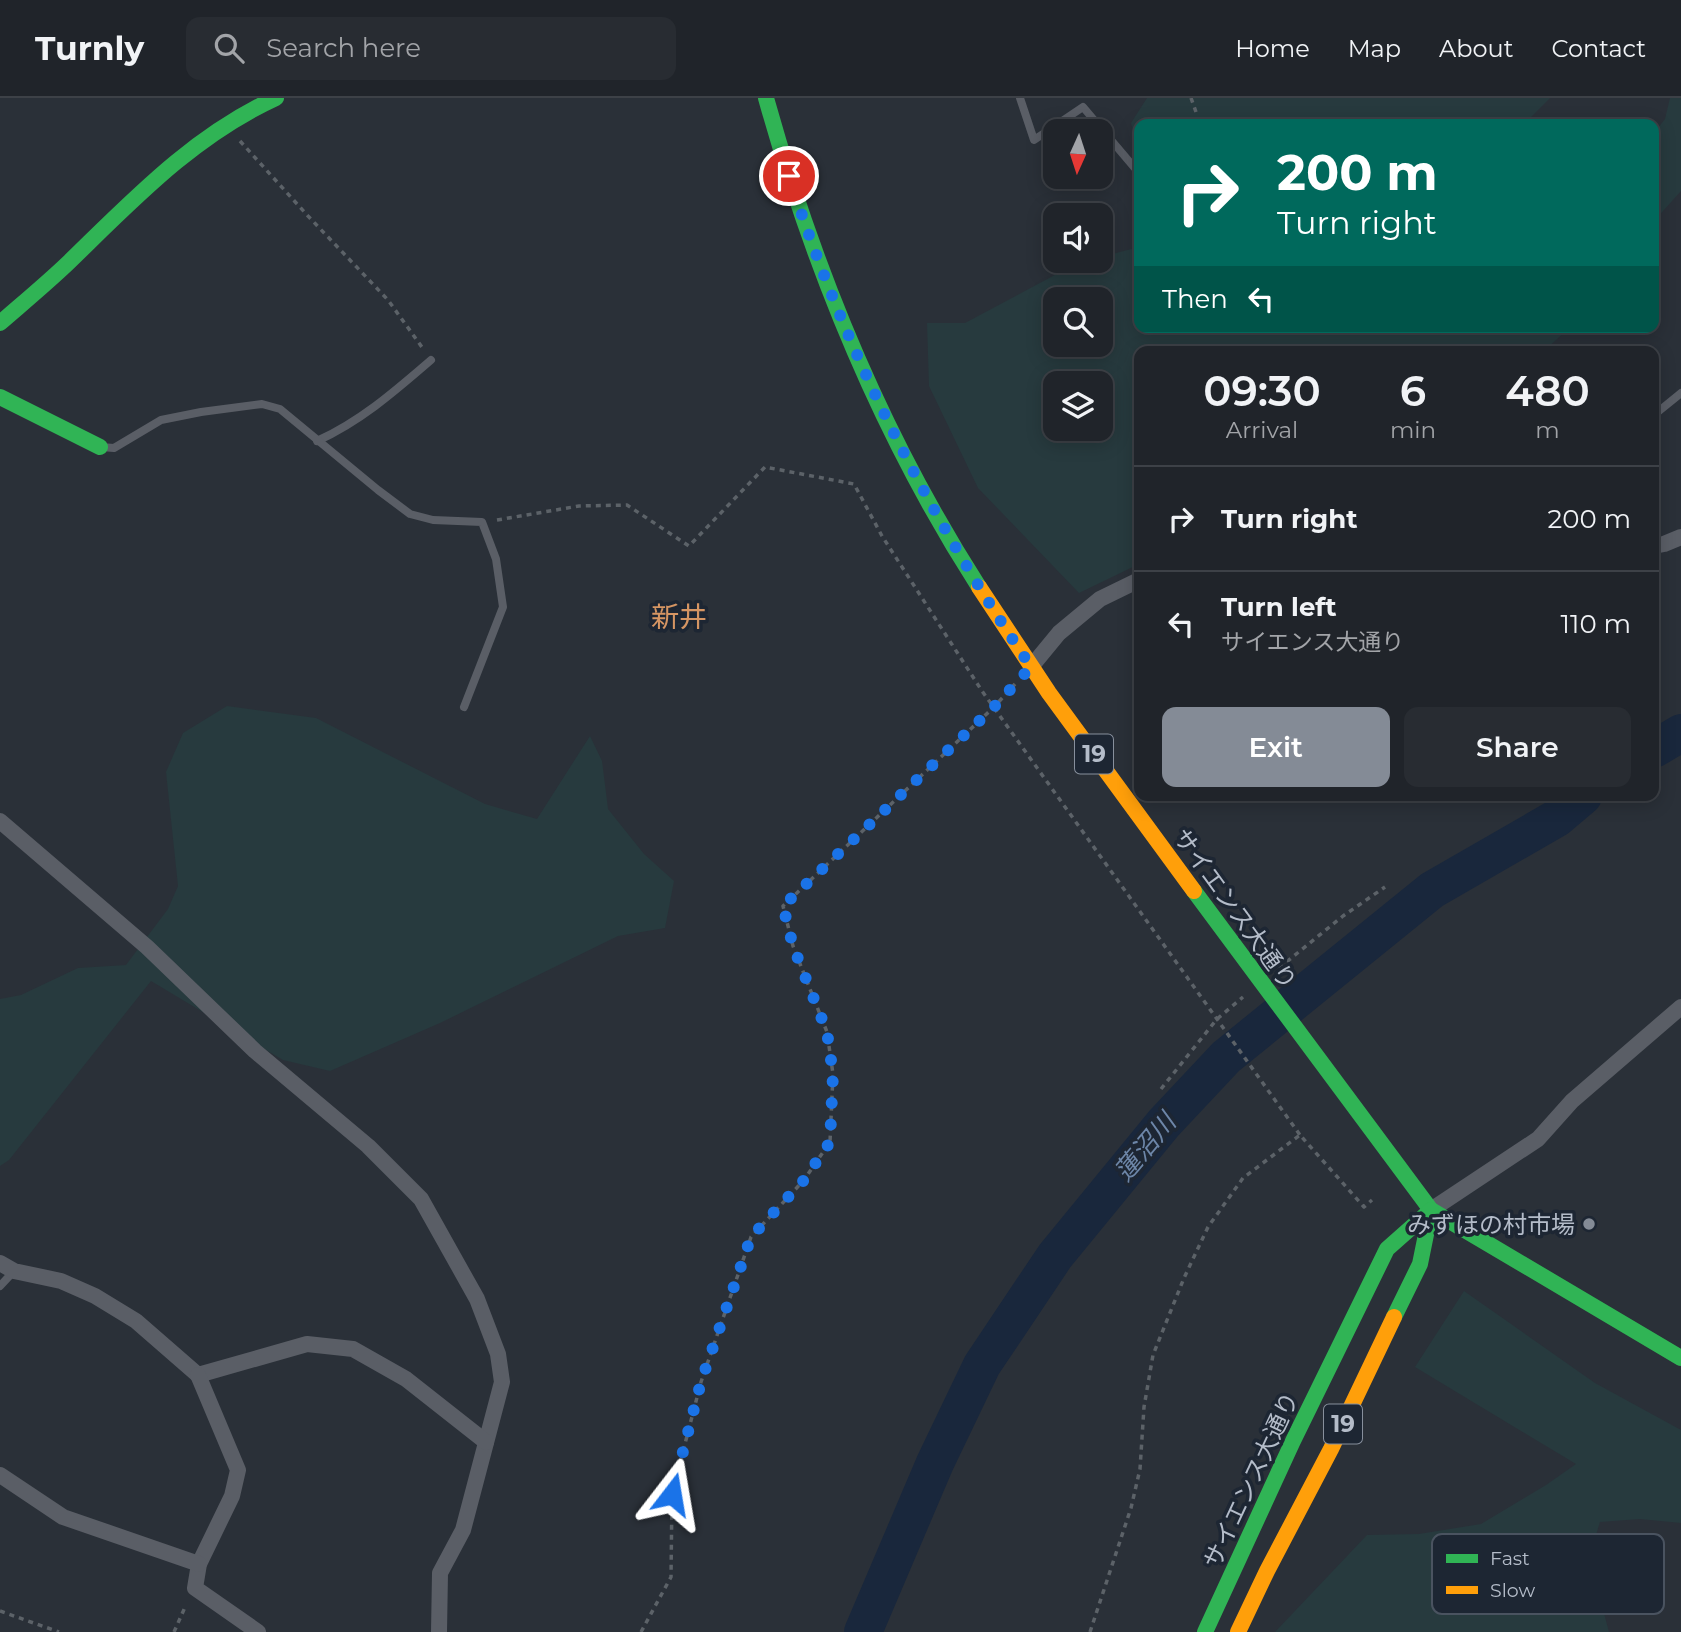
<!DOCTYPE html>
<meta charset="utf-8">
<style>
body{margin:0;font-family:Montserrat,"Noto Sans JP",sans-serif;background:#282c32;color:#f1f3f6;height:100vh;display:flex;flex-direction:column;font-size:26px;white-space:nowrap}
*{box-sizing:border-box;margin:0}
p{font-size:23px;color:#a2a4a8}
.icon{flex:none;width:38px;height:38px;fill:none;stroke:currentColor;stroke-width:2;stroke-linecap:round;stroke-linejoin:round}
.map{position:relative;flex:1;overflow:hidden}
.panel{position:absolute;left:1134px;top:248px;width:525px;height:455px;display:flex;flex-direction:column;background:#20242a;border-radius:14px;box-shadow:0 4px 18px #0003,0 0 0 2px #3d4147}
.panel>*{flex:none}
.top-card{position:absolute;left:1134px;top:21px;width:525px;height:214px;border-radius:14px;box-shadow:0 4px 18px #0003,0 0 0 2px #3d4147;background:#00695c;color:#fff;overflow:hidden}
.needle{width:46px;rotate:183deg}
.buttons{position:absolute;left:1043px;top:21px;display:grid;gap:14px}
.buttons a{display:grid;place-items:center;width:70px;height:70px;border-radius:14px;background:#20242a;box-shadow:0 4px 18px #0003,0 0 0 2px #3d4147;font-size:35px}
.pin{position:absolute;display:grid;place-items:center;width:60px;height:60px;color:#fff;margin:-30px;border:4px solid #fff;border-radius:50%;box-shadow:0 2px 7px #0007}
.me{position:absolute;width:77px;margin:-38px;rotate:14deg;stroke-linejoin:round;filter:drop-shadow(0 0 5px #0008)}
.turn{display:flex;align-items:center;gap:24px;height:147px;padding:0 28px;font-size:32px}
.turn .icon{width:91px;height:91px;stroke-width:2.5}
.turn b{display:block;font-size:49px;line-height:60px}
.then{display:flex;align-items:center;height:66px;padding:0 28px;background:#0003;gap:14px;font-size:26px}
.eta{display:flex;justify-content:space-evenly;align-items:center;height:119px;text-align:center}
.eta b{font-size:42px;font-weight:600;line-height:49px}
.button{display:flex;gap:14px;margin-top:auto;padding:14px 28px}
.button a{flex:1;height:80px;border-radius:14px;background:#848b96;color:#fff;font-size:28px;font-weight:600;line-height:80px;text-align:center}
.button a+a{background:#282c32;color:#f1f3f6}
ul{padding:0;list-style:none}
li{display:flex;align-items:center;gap:21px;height:105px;padding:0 28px;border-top:2px solid #3d4147}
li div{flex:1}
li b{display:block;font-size:26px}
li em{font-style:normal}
header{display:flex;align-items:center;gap:42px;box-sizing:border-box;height:98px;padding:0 35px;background:#20242a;border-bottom:2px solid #3d4147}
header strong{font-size:33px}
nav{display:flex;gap:38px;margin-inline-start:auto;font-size:24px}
.search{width:490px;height:63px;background:#282c32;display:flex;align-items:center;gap:18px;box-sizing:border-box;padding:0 24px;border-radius:14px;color:#a2a4a8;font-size:26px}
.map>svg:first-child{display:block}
.green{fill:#273a3e;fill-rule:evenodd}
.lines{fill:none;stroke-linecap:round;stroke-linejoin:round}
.river{stroke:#19273c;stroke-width:38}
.path{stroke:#5c6268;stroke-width:3.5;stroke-dasharray:5 5;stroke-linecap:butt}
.lane{stroke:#5a5e66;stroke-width:8}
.street{stroke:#5a5e66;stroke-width:16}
.fast{stroke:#30b455;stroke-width:16}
.slow{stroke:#ff9f0a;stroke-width:16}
.route{stroke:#1a73e8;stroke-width:12;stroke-dasharray:0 21.6}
.poi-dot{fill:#848b96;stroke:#1d2633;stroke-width:2.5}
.labels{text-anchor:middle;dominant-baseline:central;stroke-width:7;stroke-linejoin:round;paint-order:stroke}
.shield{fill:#1d2633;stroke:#878f9c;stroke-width:2}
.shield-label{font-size:23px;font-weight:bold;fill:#b4bcc9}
.street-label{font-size:24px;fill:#b4bcc9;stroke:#1d2633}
.poi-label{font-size:24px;fill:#b4bcc9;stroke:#1d2633;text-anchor:end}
.water-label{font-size:26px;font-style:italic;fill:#6d86a8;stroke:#1d2633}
.quarter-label{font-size:28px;fill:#d59563;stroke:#1d2633}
.key{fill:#1d2633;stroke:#4a5360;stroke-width:2}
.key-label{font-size:19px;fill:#b4bcc9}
</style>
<header>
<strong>Turnly</strong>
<div class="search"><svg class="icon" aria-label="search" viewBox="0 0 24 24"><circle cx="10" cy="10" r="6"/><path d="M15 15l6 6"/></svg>Search here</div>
<nav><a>Home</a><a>Map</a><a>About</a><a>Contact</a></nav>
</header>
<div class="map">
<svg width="1681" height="1534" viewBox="0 0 1681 1534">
<rect width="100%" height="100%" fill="#2a3038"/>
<g class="green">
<path d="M 1147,0 L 1550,0 L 1524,26 L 1139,26 L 1139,53 L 1131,25 Z"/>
<path d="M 1670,0 L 1681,0 L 1681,93 L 1654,123 L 1654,35 L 1665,21 Z"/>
<path d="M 1139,149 L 1139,229 L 1570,229 L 1543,254 L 1139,254 L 1139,466 L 1079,495 L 978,390 L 929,288 L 927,225 L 965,225 L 1068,170 L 1089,163 L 1101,163 L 1101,159 ZM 1055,201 L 1101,201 L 1101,247 L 1055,247 ZM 1055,285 L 1101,285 L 1101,331 L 1055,331 Z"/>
<path d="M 227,608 L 316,620 L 485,706 L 537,721 L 590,638 L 602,663 L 608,711 L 644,756 L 674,783 L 665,830 L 618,838 L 440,925 L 330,973 L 283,962 L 151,883 L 9,1062 L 0,1068 L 0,901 L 21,897 L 78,870 L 126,867 L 168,811 L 178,788 L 166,674 L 183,635 Z"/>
<path d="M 1464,1193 L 1595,1285 L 1681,1332 L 1681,1425 L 1640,1421 L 1600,1424 L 1589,1459 L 1609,1534 L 1275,1534 L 1367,1437 L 1419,1436 L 1481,1426 L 1546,1387 L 1576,1366 L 1415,1269 Z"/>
</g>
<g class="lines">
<g class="river">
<path d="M 1654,651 L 1681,635"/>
<path d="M 863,1534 L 935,1365 L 982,1267 L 1055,1158 L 1164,1025 L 1226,959 L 1432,792 L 1557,720 L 1583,698"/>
</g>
<g class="path">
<path d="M 1191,0 L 1196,14"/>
<path d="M 240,43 L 308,118 L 388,202 L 424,252"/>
<path d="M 497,422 L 579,408 L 627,407 L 689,448 L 765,369 L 854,386 L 882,438 L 982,593 L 1300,1037"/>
<path d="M 1279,870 L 1343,818 L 1385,789"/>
<path d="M 1161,991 L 1217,921 L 1243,899"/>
<path d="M 0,1513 L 59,1534"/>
<path d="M 174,1534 L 186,1507"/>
<path d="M 641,1534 L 671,1479 L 672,1396 L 701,1284 L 751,1139 L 804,1082 L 830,1044 L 833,976 L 827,934 L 793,848 L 783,808 L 994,609 L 1015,586"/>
<path d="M 1090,1534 L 1131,1410 L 1140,1371 L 1144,1309 L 1153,1257 L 1184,1180 L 1208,1129 L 1243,1080 L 1300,1037 L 1364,1109 L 1372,1102"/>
</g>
<g class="lane">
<path d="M 1020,0 L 1034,42 L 1083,9 L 1139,75"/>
<path d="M 1654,317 L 1681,295"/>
<path d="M 317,343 C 361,323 395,293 431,262"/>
<path d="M 101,349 L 114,350 L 161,322 L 201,314 L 262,306 L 280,311 L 378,392 L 410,416 L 433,422 L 482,424 L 496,461 L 503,509 L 464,609"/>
<path d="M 0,1188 L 14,1173"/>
</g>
<g class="street">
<path d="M 1654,448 L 1664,446 L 1681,439"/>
<path d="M 1031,569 L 1059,535 L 1100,501 L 1139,482"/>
<path d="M 0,723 L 147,849 L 255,953 L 368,1048 L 421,1101 L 477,1201 L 498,1256 L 502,1284 L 463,1432 L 440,1475 L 439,1534"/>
<path d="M 1431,1112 L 1538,1041 L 1572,1003 L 1681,909"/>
<path d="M 0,1165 L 14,1173 L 61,1183 L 95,1198 L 136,1223 L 198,1277 L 307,1246 L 353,1251 L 406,1281 L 486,1344"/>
<path d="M 198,1277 L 238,1372 L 232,1398 L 199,1466 L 195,1490 L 258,1534"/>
<path d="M 0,1377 L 63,1419 L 199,1466"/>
</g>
<g class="fast">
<path d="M 766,0 C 814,172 882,338 979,489"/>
<path d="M 0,225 C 23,205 46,186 68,165 C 133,102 193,38 276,0"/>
<path d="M 0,299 L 100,349"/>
<path d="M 1194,793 L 1431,1112 L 1420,1166 L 1394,1219"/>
<path d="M 1431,1112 L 1681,1260"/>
<path d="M 1205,1534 L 1293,1343 L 1387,1151 L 1431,1112"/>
</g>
<g class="slow">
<path d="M 979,489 L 1049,595 L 1194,793"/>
<path d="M 1238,1534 L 1267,1473 L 1331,1351 L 1394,1219"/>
</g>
</g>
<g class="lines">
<path class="route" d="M 672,1396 L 701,1284 L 751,1139 L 804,1082 L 830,1044 L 833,976 L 827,934 L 793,848 L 783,808 L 994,609 L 1031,569 C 928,417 845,253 789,78"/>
</g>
<circle class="poi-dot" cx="1589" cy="1126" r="7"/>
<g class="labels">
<g class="shield">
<rect x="1075" y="636.5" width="38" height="39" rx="5"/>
<rect x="1324" y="1306.5" width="38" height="39" rx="5"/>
</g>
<g class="shield-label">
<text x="1094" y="656">19</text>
<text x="1343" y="1326">19</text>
</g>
<g class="street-label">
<text transform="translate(1235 811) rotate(54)">サイエンス大通り</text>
<text transform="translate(1251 1382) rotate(-65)">サイエンス大通り</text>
</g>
<g class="poi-label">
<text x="1575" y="1126">みずほの村市場</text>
</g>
<g class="water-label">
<text transform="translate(1145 1049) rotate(-50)">蓮沼川</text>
</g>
<g class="quarter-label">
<text x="679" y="519">新井</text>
</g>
</g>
<rect x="1432" y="1436" width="232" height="80" rx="10" class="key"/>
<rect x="1446" y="1456" width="32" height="9" fill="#30b455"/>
<rect x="1446" y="1488" width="32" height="8" fill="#ff9f0a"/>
<g class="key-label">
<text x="1490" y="1467">Fast</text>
<text x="1490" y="1499">Slow</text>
</g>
</svg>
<div class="buttons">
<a><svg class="needle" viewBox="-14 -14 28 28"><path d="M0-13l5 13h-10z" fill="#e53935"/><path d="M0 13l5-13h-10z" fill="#a2a4a8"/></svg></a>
<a><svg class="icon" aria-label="sound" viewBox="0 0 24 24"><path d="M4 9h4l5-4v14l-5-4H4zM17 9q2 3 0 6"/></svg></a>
<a><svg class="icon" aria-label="search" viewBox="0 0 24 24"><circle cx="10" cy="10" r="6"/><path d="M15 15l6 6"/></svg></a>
<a><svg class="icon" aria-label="layers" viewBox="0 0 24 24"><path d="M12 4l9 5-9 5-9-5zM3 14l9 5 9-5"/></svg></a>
</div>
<div class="pin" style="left:789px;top:78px;background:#d93025"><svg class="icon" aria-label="arrive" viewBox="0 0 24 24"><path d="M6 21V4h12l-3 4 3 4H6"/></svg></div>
<svg class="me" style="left:672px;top:1396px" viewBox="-20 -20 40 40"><path d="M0-17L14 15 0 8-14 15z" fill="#1a73e8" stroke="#fff" stroke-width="4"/></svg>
<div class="top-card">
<div class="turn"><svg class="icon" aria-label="right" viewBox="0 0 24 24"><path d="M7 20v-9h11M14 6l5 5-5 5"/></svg><div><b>200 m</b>Turn right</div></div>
<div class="then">Then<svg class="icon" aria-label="left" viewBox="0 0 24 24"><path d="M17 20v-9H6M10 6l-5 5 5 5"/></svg></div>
</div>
<section class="panel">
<div class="eta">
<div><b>09:30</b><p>Arrival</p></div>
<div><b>6</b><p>min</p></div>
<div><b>480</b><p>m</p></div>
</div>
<ul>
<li><svg class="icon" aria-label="right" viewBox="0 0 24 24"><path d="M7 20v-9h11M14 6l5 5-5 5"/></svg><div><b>Turn right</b></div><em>200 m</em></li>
<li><svg class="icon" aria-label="left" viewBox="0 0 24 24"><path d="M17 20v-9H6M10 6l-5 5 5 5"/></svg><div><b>Turn left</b><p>サイエンス大通り</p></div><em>110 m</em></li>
</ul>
<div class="button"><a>Exit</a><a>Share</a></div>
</section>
</div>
